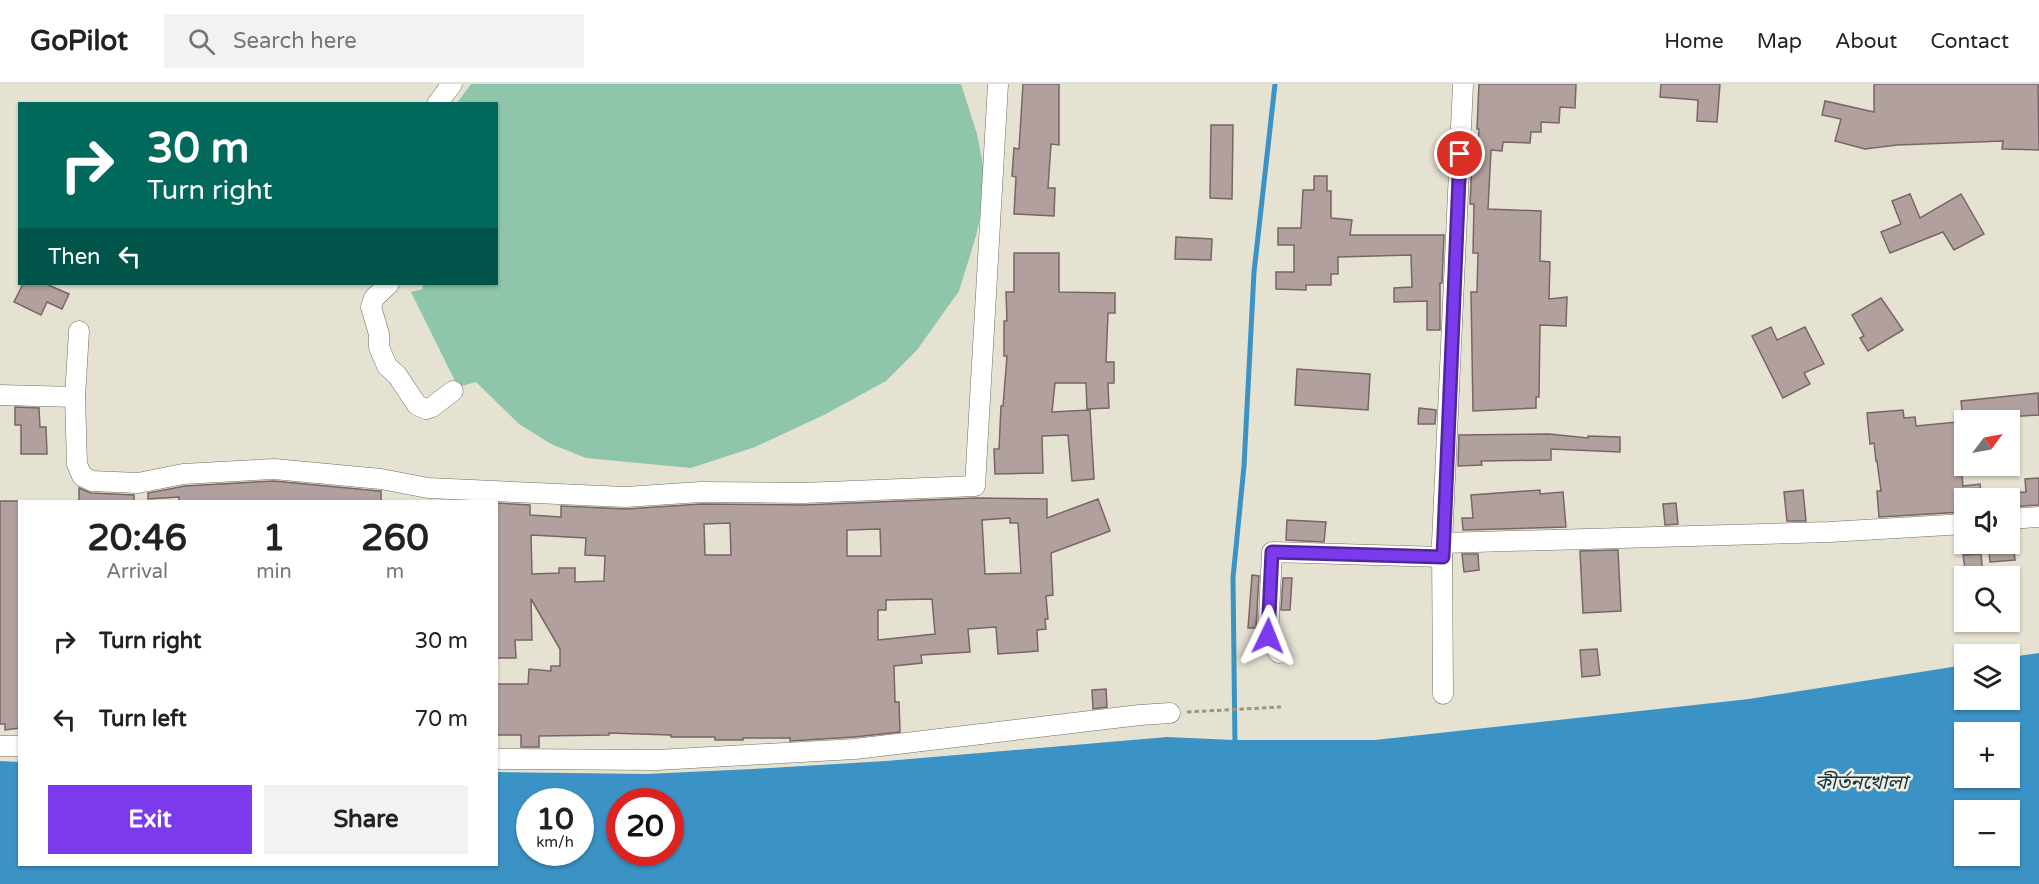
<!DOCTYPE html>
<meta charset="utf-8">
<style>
body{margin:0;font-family:"Varela Round","Noto Sans Bengali",sans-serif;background:#f2f2f2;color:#222;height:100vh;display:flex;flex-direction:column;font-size:22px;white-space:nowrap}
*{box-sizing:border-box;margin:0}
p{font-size:20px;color:#767676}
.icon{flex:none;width:33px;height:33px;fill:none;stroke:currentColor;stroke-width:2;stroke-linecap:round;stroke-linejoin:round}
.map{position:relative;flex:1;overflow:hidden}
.details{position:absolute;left:18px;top:416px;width:480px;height:366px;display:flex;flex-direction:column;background:#fff;border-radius:0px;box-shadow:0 2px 4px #0004}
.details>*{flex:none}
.hud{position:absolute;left:18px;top:18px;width:480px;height:183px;border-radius:0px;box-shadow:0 2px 4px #0004;background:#00695c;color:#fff;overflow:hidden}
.needle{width:39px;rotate:58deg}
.buttons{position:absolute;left:1954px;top:326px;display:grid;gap:12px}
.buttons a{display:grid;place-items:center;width:66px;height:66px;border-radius:0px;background:#fff;box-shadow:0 2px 4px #0004;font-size:30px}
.speed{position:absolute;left:516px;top:704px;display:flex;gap:12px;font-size:30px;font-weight:700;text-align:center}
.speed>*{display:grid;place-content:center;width:78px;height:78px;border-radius:50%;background:#fff;box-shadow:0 2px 4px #0004;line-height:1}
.speed small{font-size:15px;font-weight:400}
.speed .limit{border:9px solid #d22;background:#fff;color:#111}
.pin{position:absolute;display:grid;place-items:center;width:51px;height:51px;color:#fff;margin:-26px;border:3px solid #fff;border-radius:50%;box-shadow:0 2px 6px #0007}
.me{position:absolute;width:66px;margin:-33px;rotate:2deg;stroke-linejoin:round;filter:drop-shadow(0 0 4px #0008)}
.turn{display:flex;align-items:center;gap:21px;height:126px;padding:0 30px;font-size:27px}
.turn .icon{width:78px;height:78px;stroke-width:2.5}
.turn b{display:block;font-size:42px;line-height:51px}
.then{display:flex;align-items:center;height:57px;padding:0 30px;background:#0003;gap:12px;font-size:22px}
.eta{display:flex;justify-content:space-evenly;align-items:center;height:102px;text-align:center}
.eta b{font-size:36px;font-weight:800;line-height:42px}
.primary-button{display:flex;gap:12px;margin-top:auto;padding:12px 30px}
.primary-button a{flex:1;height:69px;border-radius:0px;background:#7c3aed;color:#fff;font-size:24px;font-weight:800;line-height:69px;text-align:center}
.primary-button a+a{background:#f2f2f2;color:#222}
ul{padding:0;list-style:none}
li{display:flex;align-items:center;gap:18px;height:78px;padding:0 30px}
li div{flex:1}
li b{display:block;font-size:22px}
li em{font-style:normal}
header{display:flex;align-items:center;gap:36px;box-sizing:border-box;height:84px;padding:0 30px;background:#fff;border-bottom:2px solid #e0e0e0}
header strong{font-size:28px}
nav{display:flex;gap:33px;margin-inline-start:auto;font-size:21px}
.search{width:420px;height:54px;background:#f2f2f2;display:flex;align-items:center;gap:15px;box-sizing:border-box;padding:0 21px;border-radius:0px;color:#767676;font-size:22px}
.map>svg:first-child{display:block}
.green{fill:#8fc5ab}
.water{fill:#3b93c5;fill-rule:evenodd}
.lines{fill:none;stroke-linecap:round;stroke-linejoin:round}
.stream{stroke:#3b93c5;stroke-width:5}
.building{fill:#b2a09f;stroke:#776665;stroke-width:1.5;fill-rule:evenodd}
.minor-casing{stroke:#716e60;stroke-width:21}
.path{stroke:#989589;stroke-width:3;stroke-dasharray:4.5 3;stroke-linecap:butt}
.minor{stroke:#fff;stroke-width:20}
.route-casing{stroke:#51269a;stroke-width:15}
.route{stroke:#7c3aed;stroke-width:10}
.labels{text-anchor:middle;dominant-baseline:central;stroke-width:5;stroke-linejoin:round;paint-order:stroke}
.water-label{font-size:20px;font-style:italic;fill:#10364b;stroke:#f3efdf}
</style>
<header>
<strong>GoPilot</strong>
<div class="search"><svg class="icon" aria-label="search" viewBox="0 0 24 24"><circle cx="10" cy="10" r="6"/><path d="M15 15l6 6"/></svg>Search here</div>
<nav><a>Home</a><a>Map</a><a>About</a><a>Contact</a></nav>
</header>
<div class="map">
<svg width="2039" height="800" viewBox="0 0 2039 800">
<rect width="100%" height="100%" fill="#e6e2d2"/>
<path class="green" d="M 471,0 L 961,0 L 977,50 L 987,101 L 976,152 L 959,207 L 917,266 L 886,297 L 824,331 L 755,363 L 691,384 L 586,374 L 551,360 L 519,340 L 476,298 L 458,303 L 411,208 L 423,205 L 422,200 L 496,200 L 496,20 L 457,19 Z"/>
<path class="water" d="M 2039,569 L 2039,800 L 0,800 L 0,677 L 19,678 L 20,780 L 496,780 L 497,688 L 646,690 L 753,685 L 886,677 L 1167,653 L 1234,656 L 1375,656 L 1749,615 L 1965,581 L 1965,615 L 2010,615 L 2010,573 ZM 1965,648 L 2010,648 L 2010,693 L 1965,693 ZM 530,717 L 580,717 L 580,768 L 530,768 ZM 620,717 L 670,717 L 670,768 L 620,768 ZM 1965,726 L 2010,726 L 2010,771 L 1965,771 Z"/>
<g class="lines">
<path class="stream" d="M 1235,662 L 1233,494 L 1244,382 L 1254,188 L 1275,0"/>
</g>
<g class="building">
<path d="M 1023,0 L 1059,0 L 1059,61 L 1051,60 L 1048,104 L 1055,104 L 1054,132 L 1014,130 L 1016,93 L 1012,92 L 1014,64 L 1019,65 Z"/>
<path d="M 1479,0 L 1576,0 L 1575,24 L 1560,23 L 1559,39 L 1541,38 L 1541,48 L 1531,48 L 1530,59 L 1503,58 L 1502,67 L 1491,66 L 1488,125 L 1541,127 L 1540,177 L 1550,178 L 1549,215 L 1567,213 L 1566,242 L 1540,241 L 1539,313 L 1536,313 L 1536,324 L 1473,327 L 1471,208 L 1477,208 L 1478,169 L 1473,169 L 1474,120 L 1470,120 L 1472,80 L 1477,80 L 1479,45 L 1477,45 Z"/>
<path d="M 1661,0 L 1720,0 L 1717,38 L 1697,37 L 1698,16 L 1660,13 Z"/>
<path d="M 1874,0 L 2038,0 L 2039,66 L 2002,65 L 2003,57 L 1897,61 L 1865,65 L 1835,57 L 1841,35 L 1822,31 L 1825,17 L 1874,28 Z"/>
<path d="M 1211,41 L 1233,41 L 1232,115 L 1210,114 Z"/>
<path d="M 1314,92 L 1327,92 L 1327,107 L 1331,107 L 1331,134 L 1352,136 L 1350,151 L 1444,151 L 1442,199 L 1440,199 L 1440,246 L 1427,246 L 1427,217 L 1394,218 L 1394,204 L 1412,203 L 1411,171 L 1338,173 L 1338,190 L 1331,190 L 1331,201 L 1306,201 L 1306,206 L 1276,205 L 1276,188 L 1294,188 L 1294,161 L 1278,161 L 1278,144 L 1301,144 L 1303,106 L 1314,106 Z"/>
<path d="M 1910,110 L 1920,134 L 1961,110 L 1984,150 L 1954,166 L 1943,148 L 1890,169 L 1881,148 L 1901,140 L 1892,117 Z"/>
<path d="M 1176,153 L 1212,155 L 1211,176 L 1175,175 Z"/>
<path d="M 1014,169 L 1059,169 L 1059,208 L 1115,209 L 1115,229 L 1108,229 L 1106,278 L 1114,278 L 1114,299 L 1108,299 L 1109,324 L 1087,325 L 1086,299 L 1055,299 L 1052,328 L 1090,326 L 1094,395 L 1072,397 L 1068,351 L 1042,352 L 1043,389 L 995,390 L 994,365 L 999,365 L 1001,322 L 1003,322 L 1007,272 L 1004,272 L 1004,237 L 1007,237 L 1006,208 L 1014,208 Z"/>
<path d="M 23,200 L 46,200 L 69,210 L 62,225 L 47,218 L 41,231 L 14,218 Z"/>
<path d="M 1881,214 L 1903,246 L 1868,267 L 1860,254 L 1864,252 L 1852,231 Z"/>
<path d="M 1771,243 L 1777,256 L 1805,243 L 1824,280 L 1804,289 L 1810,300 L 1783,314 L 1752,252 Z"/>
<path d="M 1297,285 L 1370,290 L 1368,326 L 1295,321 Z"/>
<path d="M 2038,309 L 2039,331 L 1963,336 L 1961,317 Z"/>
<path d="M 15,323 L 39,324 L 40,343 L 46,343 L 47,370 L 21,370 L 21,341 L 15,341 Z"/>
<path d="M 1419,324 L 1436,326 L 1435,340 L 1418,340 Z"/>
<path d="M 1903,326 L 1904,334 L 1915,333 L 1916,342 L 1957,338 L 1963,402 L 1980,400 L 1982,414 L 1962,414 L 1963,428 L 1879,433 L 1877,407 L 1881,407 L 1877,377 L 1876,377 L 1874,359 L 1870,360 L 1867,329 Z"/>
<path d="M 1549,350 L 1588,354 L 1588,352 L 1620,353 L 1620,368 L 1551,365 L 1551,376 L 1481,377 L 1482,381 L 1458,382 L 1459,351 Z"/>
<path d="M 2039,394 L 2039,421 L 2010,423 L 2010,409 L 2026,408 L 2025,395 Z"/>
<path d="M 274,397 L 379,407 L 381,407 L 381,417 L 179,417 L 179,413 L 148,415 L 148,409 L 185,402 Z"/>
<path d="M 79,404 L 91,409 L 134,411 L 134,417 L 79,417 Z"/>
<path d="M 1540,406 L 1540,410 L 1563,408 L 1566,443 L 1463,446 L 1462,434 L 1473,434 L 1471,411 Z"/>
<path d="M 1803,406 L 1806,437 L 1787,437 L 1784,408 Z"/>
<path d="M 976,414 L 1047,415 L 1047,434 L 1098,415 L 1110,447 L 1051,469 L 1053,511 L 1046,512 L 1048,535 L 1045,535 L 1046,545 L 1037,546 L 1038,567 L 998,570 L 996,543 L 968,545 L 970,568 L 921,571 L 922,579 L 894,582 L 895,618 L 899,618 L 900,648 L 854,653 L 790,657 L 790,654 L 743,654 L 743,656 L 715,656 L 715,653 L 671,653 L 671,651 L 609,649 L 609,651 L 539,652 L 539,663 L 521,663 L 521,651 L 496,651 L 496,600 L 528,600 L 529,585 L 551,587 L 551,582 L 560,582 L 560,565 L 531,515 L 532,556 L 515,556 L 516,574 L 496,574 L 496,419 L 530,421 L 530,431 L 561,433 L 561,422 L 626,425 L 701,420 L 803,421 ZM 1010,434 L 1010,439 L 1018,439 L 1021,489 L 985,490 L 982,436 ZM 730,439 L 731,471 L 705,471 L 704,440 ZM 880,445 L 881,472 L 847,472 L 847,446 ZM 531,451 L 586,454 L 585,471 L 605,472 L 604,497 L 575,498 L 575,484 L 559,484 L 559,489 L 532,490 ZM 932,515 L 935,550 L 878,556 L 878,526 L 886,526 L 886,516 Z"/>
<path d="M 0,417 L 20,417 L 20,644 L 5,646 L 5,640 L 0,640 Z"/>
<path d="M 1676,419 L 1678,440 L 1665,441 L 1663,420 Z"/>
<path d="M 1287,436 L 1326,438 L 1324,458 L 1286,456 Z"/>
<path d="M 1988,459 L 2013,459 L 2015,476 L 1990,478 Z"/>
<path d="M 1618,466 L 1621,527 L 1583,529 L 1580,467 Z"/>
<path d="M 1462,470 L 1478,470 L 1479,486 L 1464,488 Z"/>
<path d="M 1981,470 L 1983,492 L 1966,492 L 1963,471 Z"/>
<path d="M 1252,491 L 1259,492 L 1256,544 L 1248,544 Z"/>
<path d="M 1283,494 L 1292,494 L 1290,526 L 1281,526 Z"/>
<path d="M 1597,565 L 1600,591 L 1582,593 L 1580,566 Z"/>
<path d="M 1106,605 L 1107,623 L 1093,625 L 1092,606 Z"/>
</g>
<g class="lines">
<g class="minor-casing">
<g id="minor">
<path d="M 1463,0 L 1442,459 L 1829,448 L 1965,440"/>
<path d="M 437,20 L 452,0"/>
<path d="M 389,200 L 374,214 L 371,223 L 379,250 L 379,263 L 387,282 L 397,291 L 417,321 L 426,325 L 432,323 L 453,307"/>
<path d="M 0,311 L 75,313 L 79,247"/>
<path d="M 75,313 L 77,380 L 82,392 L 92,397 L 138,399 L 183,390 L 274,385 L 381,395 L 428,404 L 625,413 L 701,408 L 803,409 L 975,402 L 998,0"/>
<path d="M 2010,435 L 2039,433"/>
<path d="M 1442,462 L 1443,610"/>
<path d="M 1279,569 L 1268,552 L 1272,468 L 1442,473"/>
<path d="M 0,662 L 20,662"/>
<path d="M 496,675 L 657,676 L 855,665 L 1140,631 L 1170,629"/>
</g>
</g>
<path class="path" d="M 1187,628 L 1281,623"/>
<use href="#minor" class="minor"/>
</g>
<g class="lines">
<g class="route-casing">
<path id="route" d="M 1268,552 L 1272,468 L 1443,473 L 1460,70"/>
</g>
<use href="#route" class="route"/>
</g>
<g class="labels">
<g class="water-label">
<text x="1861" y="699">কীর্তনখোলা</text>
</g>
</g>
</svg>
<div class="buttons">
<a><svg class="needle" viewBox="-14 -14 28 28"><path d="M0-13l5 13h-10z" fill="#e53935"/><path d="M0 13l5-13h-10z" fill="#767676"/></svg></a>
<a><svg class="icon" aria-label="sound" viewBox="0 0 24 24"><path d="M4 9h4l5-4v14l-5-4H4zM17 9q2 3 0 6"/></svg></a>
<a><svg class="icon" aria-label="search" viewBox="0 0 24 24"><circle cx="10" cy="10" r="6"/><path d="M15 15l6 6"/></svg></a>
<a><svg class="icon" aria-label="layers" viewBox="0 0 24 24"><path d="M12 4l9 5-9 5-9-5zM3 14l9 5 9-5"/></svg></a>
<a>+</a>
<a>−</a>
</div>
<div class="speed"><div>10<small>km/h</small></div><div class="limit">20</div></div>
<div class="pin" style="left:1460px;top:70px;background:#d93025"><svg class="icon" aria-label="arrive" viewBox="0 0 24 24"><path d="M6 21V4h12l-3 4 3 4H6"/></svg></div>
<svg class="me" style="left:1268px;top:552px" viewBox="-20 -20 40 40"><path d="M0-17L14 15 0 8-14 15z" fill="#7c3aed" stroke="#fff" stroke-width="4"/></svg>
<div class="hud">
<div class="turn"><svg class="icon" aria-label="right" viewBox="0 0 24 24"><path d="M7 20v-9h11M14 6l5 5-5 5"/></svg><div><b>30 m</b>Turn right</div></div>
<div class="then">Then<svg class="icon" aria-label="left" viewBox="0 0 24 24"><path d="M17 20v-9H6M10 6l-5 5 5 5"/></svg></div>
</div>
<section class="details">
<div class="eta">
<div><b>20:46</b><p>Arrival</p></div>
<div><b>1</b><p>min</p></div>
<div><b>260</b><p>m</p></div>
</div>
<ul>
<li><svg class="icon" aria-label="right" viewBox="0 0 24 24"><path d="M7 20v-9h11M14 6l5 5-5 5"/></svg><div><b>Turn right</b></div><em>30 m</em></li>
<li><svg class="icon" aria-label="left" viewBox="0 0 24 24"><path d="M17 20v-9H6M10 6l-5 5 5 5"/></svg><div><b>Turn left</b></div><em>70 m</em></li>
</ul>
<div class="primary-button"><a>Exit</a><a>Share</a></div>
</section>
</div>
